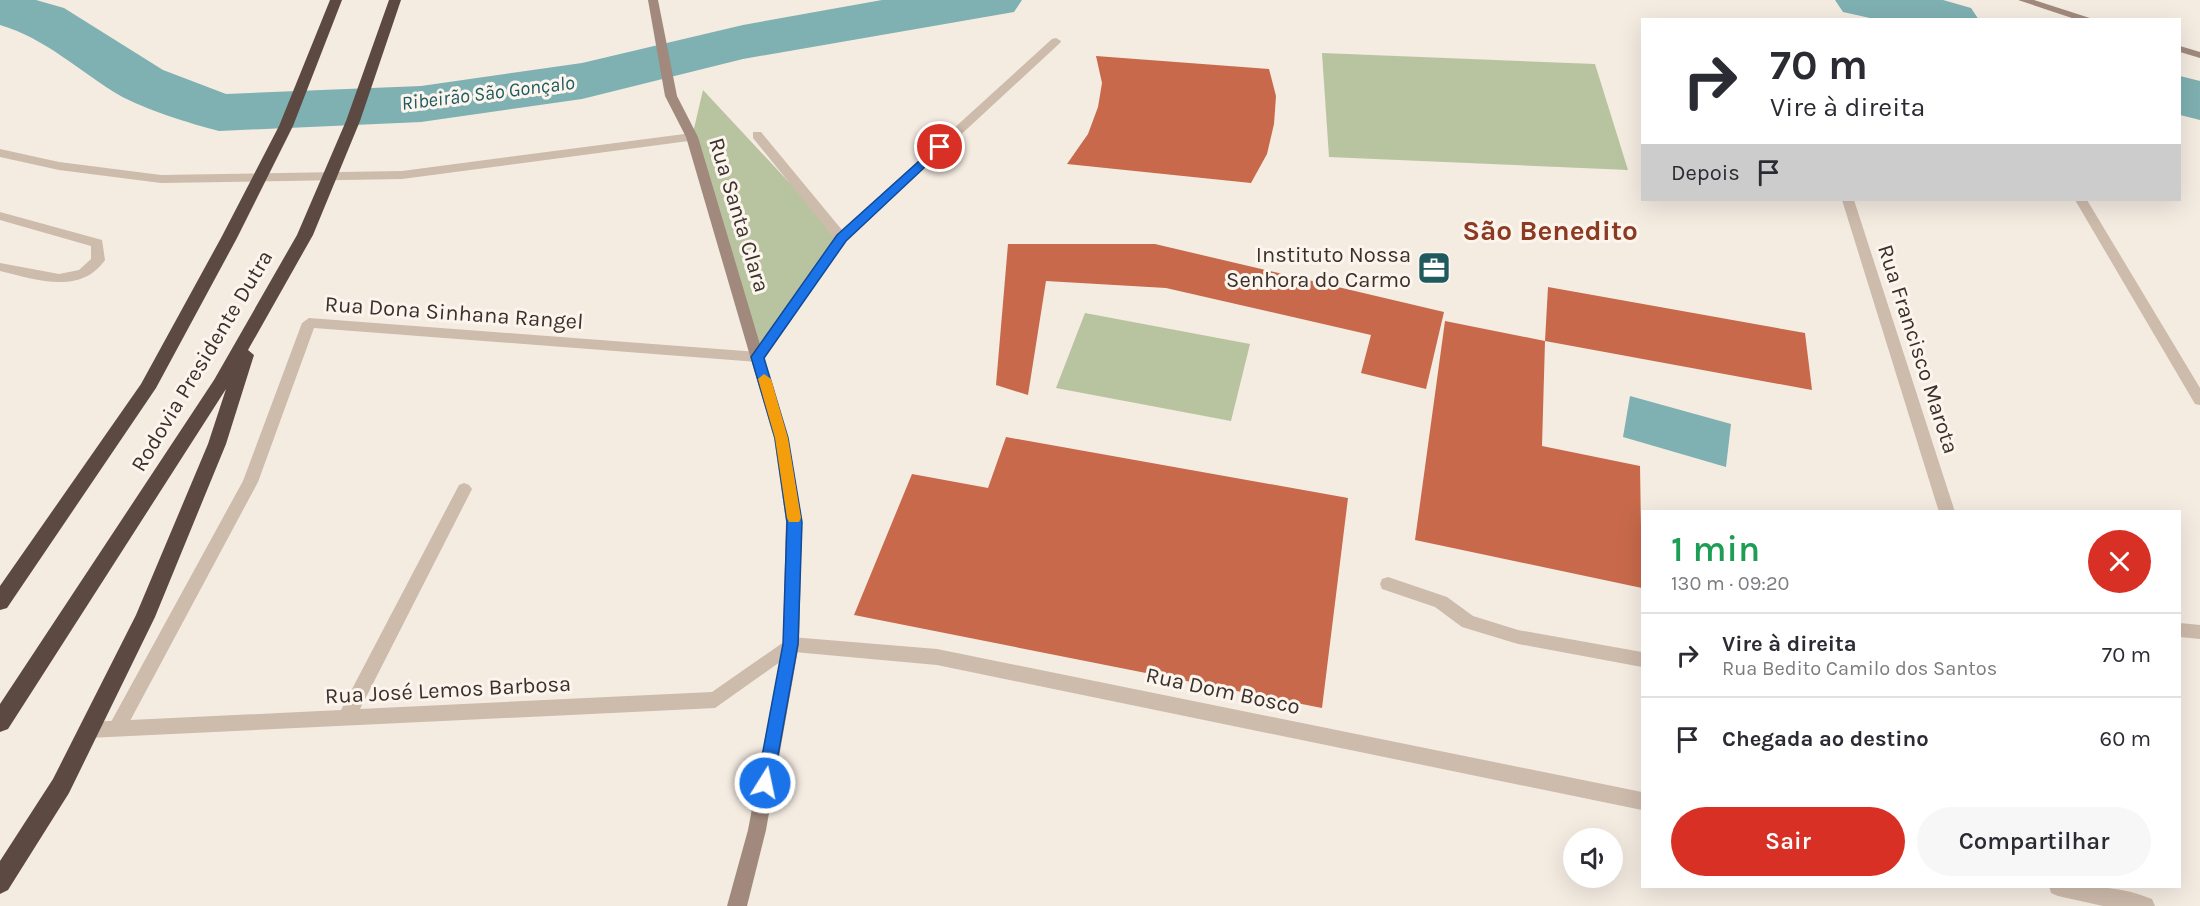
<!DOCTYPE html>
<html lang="pt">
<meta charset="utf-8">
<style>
body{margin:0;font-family:Karla,sans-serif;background:#f7f7f7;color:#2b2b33;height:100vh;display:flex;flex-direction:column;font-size:22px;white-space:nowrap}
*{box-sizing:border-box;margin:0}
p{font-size:20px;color:#7c7c81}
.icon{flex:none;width:33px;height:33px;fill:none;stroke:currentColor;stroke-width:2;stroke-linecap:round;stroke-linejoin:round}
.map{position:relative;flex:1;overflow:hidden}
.sheet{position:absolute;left:1641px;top:510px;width:540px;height:378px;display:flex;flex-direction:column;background:#fff;border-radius:0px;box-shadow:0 6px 24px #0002}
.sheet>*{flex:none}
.hud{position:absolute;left:1641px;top:18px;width:540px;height:183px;border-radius:0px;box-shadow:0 6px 24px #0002;background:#fff;color:#2b2b33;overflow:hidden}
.controls{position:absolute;left:1563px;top:828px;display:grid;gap:12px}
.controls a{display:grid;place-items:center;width:60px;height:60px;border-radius:50%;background:#fff;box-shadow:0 6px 24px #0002;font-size:30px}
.pin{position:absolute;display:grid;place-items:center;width:51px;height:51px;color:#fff;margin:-26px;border:3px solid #fff;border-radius:50%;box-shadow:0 2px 6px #0007}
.me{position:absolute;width:66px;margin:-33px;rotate:10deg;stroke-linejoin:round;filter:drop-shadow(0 0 4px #0008)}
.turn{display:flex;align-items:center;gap:21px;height:126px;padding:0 30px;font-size:27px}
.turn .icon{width:78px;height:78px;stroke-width:2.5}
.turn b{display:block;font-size:42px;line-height:51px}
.then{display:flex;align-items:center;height:57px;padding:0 30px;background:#0003;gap:12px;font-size:22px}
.round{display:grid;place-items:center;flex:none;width:63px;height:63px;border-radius:32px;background:#f7f7f7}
.summary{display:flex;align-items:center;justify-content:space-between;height:102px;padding:0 30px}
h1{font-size:36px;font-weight:600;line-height:45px;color:#1e9e55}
.primary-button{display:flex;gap:12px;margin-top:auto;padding:12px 30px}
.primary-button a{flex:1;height:69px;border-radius:36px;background:#d93025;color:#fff;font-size:24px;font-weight:600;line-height:69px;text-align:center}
.primary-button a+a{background:#f7f7f7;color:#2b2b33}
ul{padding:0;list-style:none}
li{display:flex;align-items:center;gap:18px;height:84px;padding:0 30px;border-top:2px solid #e1e1e2}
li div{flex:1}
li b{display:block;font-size:22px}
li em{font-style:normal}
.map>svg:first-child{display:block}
.green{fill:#b8c4a0}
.water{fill:#7fb0b2}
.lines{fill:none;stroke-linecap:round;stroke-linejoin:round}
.river{fill:#7fb0b2;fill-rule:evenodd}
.building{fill:#c8694b}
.lane{fill:#cdbbac;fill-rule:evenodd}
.street{fill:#cdbbac;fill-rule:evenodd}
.secondary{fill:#a18a7d;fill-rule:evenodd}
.highway{fill:#5c4a42;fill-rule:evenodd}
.route{fill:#1a73e8;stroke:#114b97;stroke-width:1.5}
.slow{fill:#f59e0b}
.labels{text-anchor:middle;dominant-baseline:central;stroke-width:6;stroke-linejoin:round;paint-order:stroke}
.far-water-label{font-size:20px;font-style:italic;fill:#1f5a5e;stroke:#fbf5ee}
.street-label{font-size:22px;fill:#3b302b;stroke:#fbf5ee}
.poi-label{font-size:22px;fill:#3b302b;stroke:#fbf5ee;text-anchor:end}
.district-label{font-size:28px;font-weight:bold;fill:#8c3b22;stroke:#fbf5ee}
</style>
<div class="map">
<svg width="2200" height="906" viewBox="0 0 2200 906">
<rect width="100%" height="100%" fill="#f4ebe1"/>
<g class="green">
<path d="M 1322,53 L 1595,64 L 1628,170 L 1329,157 Z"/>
<path d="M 703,90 L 841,238 L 758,357 L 692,137 Z"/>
<path d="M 1085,313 L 1250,344 L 1231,421 L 1056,388 Z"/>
</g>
<path class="water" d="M 1630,396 L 1731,424 L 1726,467 L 1623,437 Z"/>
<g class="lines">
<g class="river">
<path d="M 0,0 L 36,0 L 64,8 L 163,70 L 226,94 L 421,86 L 582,63 L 743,25 L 882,0 L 1022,0 L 1014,12 L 743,59 L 582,99 L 421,122 L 219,131 C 191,124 144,109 119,95 C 79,71 45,38 0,25 Z"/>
<path d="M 1835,0 L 1943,0 L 1971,8 L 1979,20 L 1879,20 L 1843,12 Z"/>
<path d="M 2180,76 L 2200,81 L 2200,120 L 2180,115 Z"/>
</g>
</g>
<g class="building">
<path d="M 1096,56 L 1269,69 L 1276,96 L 1274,124 L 1267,154 L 1251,183 L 1067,164 L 1088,134 L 1098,107 L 1102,83 Z"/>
<path d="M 1008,244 L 1155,244 L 1444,312 L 1426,389 L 1361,373 L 1371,335 L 1166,288 L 1046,281 L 1028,395 L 996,385 Z"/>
<path d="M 1548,287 L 1805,333 L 1812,390 L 1545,341 L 1542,446 L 1640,466 L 1642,588 L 1415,540 L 1445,321 L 1545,341 Z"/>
<path d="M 1006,437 L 1348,498 L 1322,708 L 854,615 L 912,474 L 988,488 Z"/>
</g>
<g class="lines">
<g class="lane">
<path d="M 2075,200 L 2087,200 L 2200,388 L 2200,405 L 2195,404 Z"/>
<path d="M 0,212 L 102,240 L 105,260 C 80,296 35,279 0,271 L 0,263 L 59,274 L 79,270 L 91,259 L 91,246 L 0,220 Z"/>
<path d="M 309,318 L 758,352 L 765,357 L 758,362 L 314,328 L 258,482 L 123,734 L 117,736 L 111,734 L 108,728 L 111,722 L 243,481 L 302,323 Z"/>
<path d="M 1388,577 L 1447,597 L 1473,616 L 1518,630 L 1642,652 L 1642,667 L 1518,644 L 1462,627 L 1435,607 L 1382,589 L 1380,584 L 1382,579 Z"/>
</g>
<g class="street">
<path d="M 1056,38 L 1061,41 L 1060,43 L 846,241 L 763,361 L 753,361 L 751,357 L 753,353 L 834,238 L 753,138 L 753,132 L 761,132 L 842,230 L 1052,39 Z"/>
<path d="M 692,133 L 698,137 L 696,140 L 402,179 L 161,183 L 59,170 L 0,157 L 0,149 L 59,162 L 161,175 L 402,171 Z"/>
<path d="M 1842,200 L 1854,200 L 1955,512 L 1939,512 Z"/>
<path d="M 464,483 L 469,485 L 472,489 L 360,709 L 712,692 L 791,637 L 937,649 L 1642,792 L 1642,810 L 937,665 L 794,652 L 715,708 L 88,738 L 82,736 L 79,730 L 82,724 L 88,722 L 341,710 L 459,485 Z"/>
<path d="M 2180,623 L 2200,625 L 2200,639 L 2180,637 Z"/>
<path d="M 2049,886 C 2084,886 2119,885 2152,899 L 2155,906 L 2103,906 L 2058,896 L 2051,893 Z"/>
</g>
<g class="secondary">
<path d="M 648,0 L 658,0 L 677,96 L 698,137 L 788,438 L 802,521 L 799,644 L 766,830 L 747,906 L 727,906 L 748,830 L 783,644 L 786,521 L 774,438 L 686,137 L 665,96 Z"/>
<path d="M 2018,0 L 2034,0 L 2096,20 L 2078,20 Z"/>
<path d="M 2180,46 L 2200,52 L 2200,58 L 2180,52 Z"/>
</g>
<g class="highway">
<path d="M 330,0 L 342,0 L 293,126 L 237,238 L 156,388 L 7,608 L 0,610 L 0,586 L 141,384 L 221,238 L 279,126 Z"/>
<path d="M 389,0 L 401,0 L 360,121 L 313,235 L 248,350 L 254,355 L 226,444 L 155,617 L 69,793 L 8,890 L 0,894 L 0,861 L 53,779 L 136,615 L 208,444 L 226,389 L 8,729 L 0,732 L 0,704 L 214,380 L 297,235 L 346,121 Z"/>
</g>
</g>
<path class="route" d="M 940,144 L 946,147 L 944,149 L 846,241 L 764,358 L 788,438 L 802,522 L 798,644 L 773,783 L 771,789 L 765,791 L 759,789 L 757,783 L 783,644 L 787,522 L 775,438 L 751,357 L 837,235 L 937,145 Z"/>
<path class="slow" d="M 764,374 L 771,379 L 788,438 L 801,518 L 799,522 L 789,522 L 787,518 L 775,438 L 758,379 Z"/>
<defs>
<g id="office-square" transform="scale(1.725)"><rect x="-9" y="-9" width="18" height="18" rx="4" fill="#1f5a5e" stroke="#fbf5ee"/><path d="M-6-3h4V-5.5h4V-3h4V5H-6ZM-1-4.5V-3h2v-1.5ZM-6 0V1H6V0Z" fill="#fff"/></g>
</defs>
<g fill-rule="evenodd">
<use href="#office-square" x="1434" y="268"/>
</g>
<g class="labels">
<g class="far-water-label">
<text transform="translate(488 93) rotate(-7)">Ribeirão São Gonçalo</text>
</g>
<g class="street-label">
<text transform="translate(739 215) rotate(73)">Rua Santa Clara</text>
<text transform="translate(454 313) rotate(4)">Rua Dona Sinhana Rangel</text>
<text transform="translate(1918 349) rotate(72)">Rua Francisco Marota</text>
<text transform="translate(202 361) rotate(-59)">Rodovia Presidente Dutra</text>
<text transform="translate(448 690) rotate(-3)">Rua José Lemos Barbosa</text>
<text transform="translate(1223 691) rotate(12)">Rua Dom Bosco</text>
</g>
<g class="poi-label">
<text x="1411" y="255">Instituto Nossa<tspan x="1411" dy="25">Senhora do Carmo</tspan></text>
</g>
<g class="district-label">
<text x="1550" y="230">São Benedito</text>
</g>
</g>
</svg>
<div class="controls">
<a><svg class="icon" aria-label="sound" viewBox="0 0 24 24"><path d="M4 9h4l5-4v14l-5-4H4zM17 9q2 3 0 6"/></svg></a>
</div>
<div class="pin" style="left:940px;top:147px;background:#d93025"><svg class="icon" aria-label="arrive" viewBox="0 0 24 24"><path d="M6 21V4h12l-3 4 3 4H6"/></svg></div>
<svg class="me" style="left:765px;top:783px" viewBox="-20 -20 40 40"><circle r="17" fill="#1a73e8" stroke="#fff" stroke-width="3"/><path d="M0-11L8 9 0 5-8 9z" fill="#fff"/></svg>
<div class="hud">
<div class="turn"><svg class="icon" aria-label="right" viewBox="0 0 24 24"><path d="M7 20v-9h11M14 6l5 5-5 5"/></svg><div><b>70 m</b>Vire à direita</div></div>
<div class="then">Depois<svg class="icon" aria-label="arrive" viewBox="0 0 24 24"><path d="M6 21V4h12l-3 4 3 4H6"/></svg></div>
</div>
<section class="sheet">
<div class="summary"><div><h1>1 min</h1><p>130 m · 09:20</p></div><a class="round" style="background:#d93025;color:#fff"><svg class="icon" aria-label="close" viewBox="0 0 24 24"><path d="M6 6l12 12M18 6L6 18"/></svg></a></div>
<ul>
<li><svg class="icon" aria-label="right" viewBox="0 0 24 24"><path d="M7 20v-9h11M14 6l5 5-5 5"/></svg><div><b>Vire à direita</b><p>Rua Bedito Camilo dos Santos</p></div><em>70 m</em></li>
<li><svg class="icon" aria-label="arrive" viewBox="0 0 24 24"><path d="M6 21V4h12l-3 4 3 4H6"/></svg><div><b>Chegada ao destino</b></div><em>60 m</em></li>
</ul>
<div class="primary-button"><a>Sair</a><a>Compartilhar</a></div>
</section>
</div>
